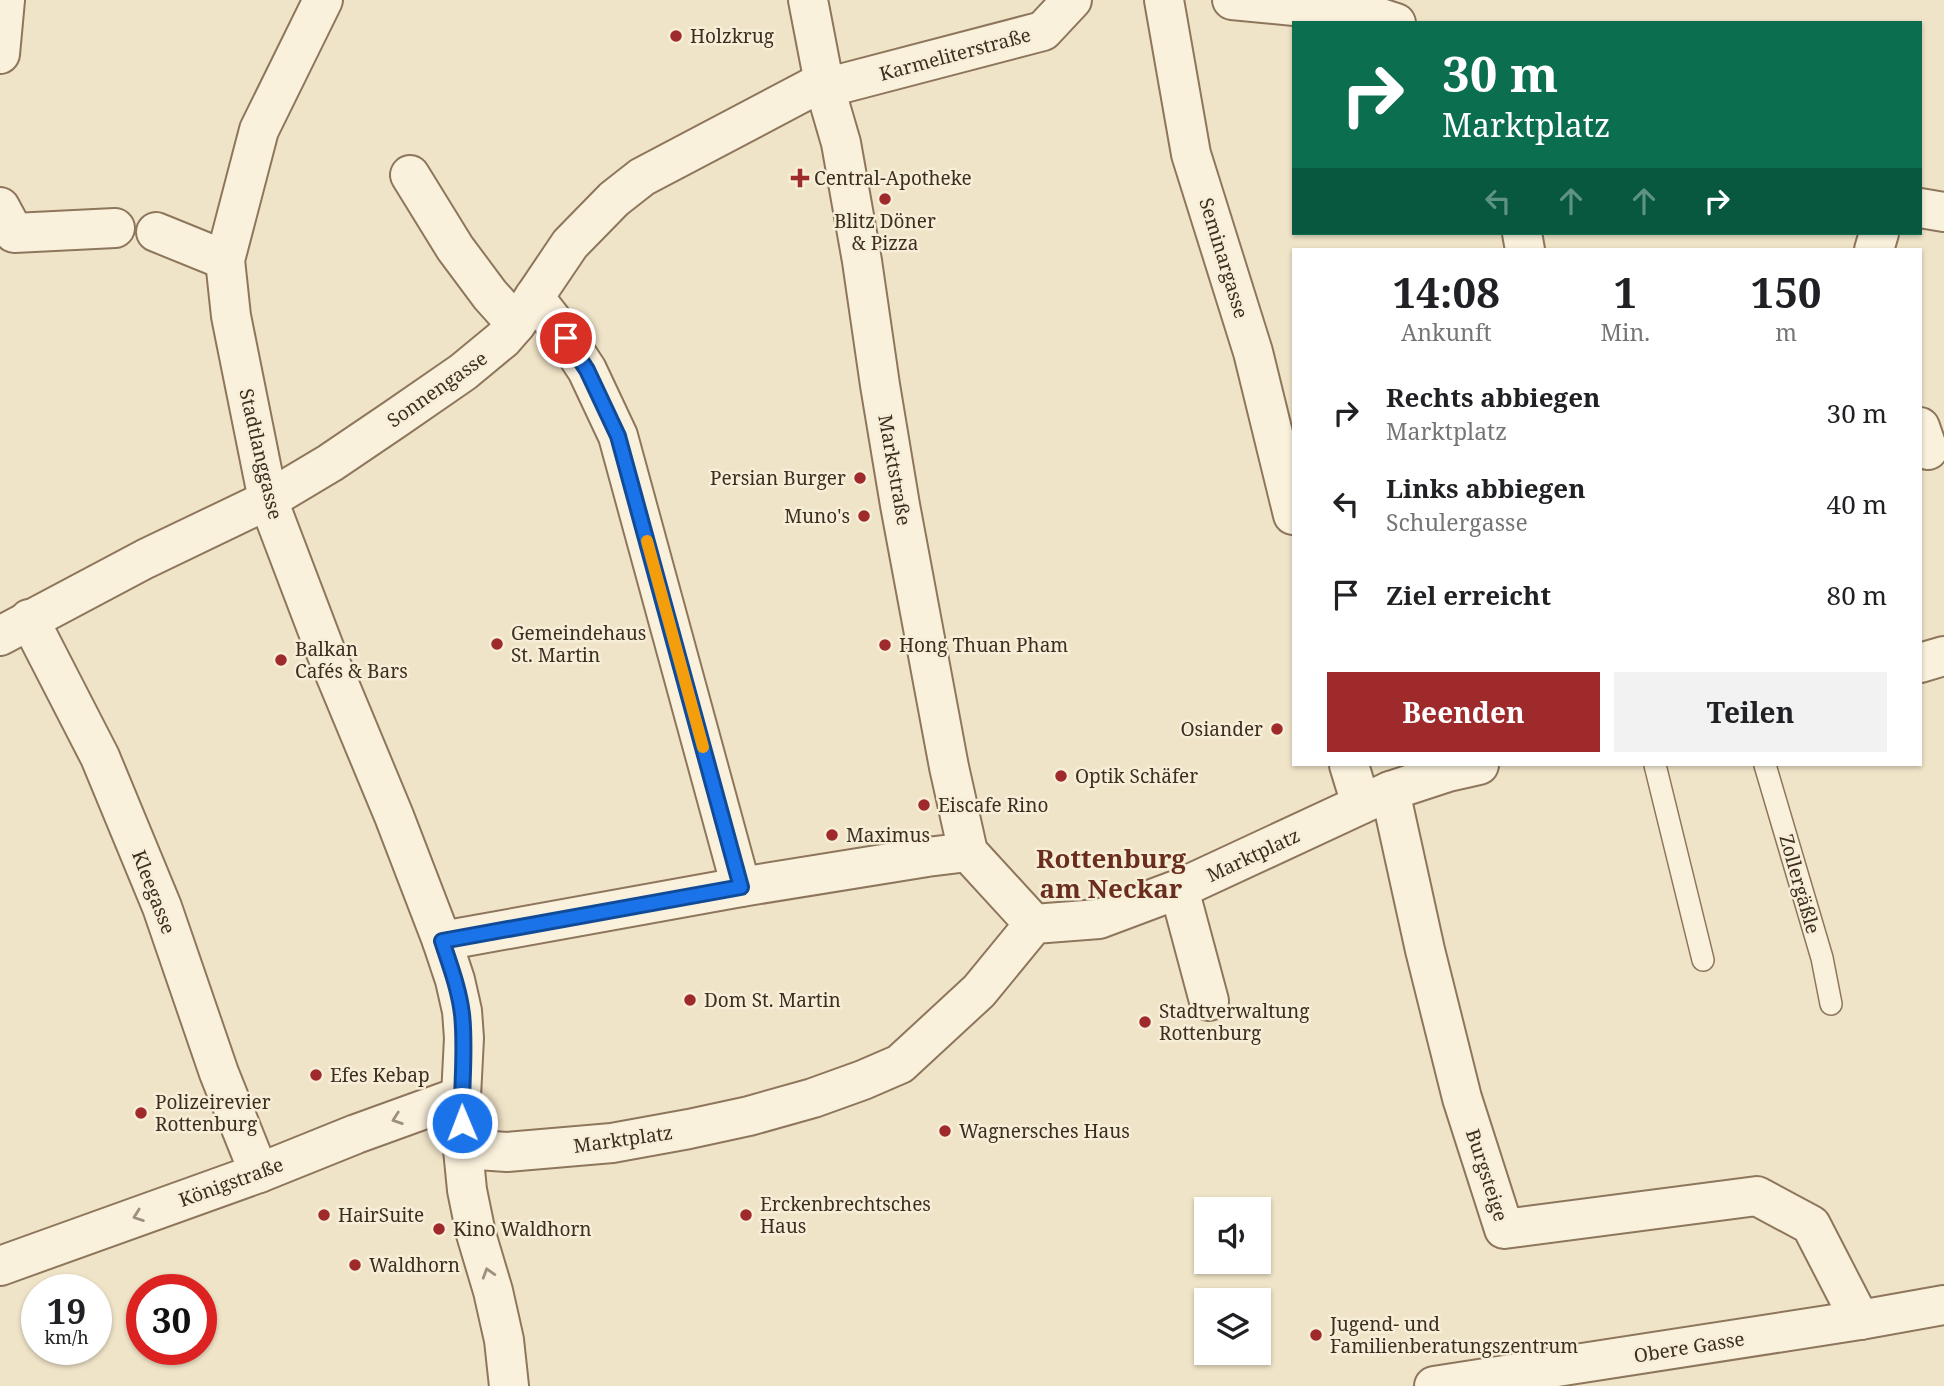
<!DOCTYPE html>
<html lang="de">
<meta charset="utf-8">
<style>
body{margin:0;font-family:"Noto Serif",serif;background:#f2f2f2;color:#202124;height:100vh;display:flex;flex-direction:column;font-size:26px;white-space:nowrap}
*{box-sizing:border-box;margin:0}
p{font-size:23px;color:#757577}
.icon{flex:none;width:38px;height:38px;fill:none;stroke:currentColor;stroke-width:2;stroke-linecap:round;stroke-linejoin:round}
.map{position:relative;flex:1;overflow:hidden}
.sheet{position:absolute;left:1292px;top:248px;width:630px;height:518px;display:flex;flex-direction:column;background:#fff;border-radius:0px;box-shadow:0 2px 5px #0004}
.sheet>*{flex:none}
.hud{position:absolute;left:1292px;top:21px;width:630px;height:214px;border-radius:0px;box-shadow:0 2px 5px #0004;background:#0b6e4f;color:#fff;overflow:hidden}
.controls{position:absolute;left:1194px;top:1197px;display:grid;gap:14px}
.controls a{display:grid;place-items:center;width:77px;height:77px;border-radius:0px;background:#fff;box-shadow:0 2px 5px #0004;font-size:35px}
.speed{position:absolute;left:21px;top:1274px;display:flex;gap:14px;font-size:35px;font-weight:700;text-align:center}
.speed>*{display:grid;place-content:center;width:91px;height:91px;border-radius:50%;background:#fff;box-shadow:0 2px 5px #0004;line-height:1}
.speed small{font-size:18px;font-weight:400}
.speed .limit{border:10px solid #d22;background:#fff;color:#111}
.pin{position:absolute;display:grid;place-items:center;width:60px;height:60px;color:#fff;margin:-30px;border:4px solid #fff;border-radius:50%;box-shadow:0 2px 7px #0007}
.me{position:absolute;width:77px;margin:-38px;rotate:359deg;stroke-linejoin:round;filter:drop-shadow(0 0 5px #0008)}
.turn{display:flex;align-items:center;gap:24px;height:147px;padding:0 35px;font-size:32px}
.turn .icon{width:91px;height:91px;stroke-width:2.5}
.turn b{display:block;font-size:49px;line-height:60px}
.lanes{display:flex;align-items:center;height:66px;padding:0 35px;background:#0003;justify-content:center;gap:35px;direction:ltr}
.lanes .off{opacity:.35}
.eta{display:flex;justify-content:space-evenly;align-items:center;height:119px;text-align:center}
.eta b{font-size:42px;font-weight:700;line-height:49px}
.cta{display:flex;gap:14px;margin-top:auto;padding:14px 35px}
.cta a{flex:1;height:80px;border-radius:0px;background:#9e2a2b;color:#fff;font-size:28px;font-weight:700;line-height:80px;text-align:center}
.cta a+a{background:#f2f2f2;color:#202124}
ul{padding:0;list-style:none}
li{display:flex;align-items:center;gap:21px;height:91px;padding:0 35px}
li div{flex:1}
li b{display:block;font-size:26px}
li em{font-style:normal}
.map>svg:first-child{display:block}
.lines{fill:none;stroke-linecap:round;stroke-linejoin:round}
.lane-casing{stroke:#8d765c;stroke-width:24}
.street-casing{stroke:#8d765c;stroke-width:42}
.lane{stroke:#faf1dc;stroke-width:21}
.street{stroke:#faf1dc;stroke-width:38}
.oneway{stroke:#9c907e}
.route-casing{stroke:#114b97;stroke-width:18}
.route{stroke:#1a73e8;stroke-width:12}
.slow{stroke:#f59e0b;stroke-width:12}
.poi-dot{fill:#9e2a2b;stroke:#f7eed8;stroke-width:2.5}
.labels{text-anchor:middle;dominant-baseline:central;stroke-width:5;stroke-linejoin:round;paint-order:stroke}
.poi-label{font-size:19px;fill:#3d2e20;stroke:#f7eed8;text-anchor:start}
.street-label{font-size:19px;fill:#3d2e20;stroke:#f7eed8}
.district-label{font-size:26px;font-weight:bold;fill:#6b2e1e;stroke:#f7eed8}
</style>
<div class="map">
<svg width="1944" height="1386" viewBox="0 0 1944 1386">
<rect width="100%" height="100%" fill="#f0e4c8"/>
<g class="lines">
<g class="lane-casing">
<g id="lane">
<path d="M 1655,765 L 1703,960"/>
<path d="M 1765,765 L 1822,958 L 1831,1004"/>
</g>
</g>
<g class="street-casing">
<g id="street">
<path d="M 323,0 L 259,130 L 225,260 L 231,316 L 268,500 L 325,650 L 394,816 L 442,941 L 455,980 L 462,1011 L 464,1038 L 461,1096 L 463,1149 L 467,1190 L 476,1234 L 493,1291 L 504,1340 L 509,1386"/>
<path d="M 808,0 L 825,88 L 841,143 L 862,261 L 880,385 L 900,505 L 949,767 L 968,852 L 1034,924"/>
<path d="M 1164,0 L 1191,154 L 1253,352 L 1293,515"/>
<path d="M 1232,0 L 1365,13 L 1396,23"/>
<path d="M 0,54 L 5,0"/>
<path d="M 825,88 L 1043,31 L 1072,0"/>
<path d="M 410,175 L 455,248 L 490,295 L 516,324"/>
<path d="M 0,207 L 14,233 L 115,228"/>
<path d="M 1920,208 L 1944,212"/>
<path d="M 156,232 L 225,260"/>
<path d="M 1522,233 L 1525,250"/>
<path d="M 1874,250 L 1879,233"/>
<path d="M 534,297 L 566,338 L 587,370 L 618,436 L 741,887"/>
<path d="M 1920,427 L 1928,450"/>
<path d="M 29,619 L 100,757 L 162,907 L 219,1073 L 259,1173"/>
<path d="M 0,636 L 145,559 L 268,500 L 330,463 L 395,419 L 463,372 L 503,339 L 516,324 L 570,244 L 614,199 L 642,177 L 824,81"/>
<path d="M 1920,663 L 1944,656"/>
<path d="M 1349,765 L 1361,804"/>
<path d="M 1390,791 L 1425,950 L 1462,1098 L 1504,1229 L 1757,1196 L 1811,1225 L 1860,1320"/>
<path d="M 1179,889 L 1209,1001"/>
<path d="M 442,941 L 741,887 L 927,857 L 968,852"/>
<path d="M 463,1149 L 507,1152 L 612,1143 L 689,1129 L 749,1116 L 813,1098 L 863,1080 L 900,1064 L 979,991 L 1034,924 L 1099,919 L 1179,889 L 1390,791 L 1448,772 L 1479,765"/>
<path d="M 0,1266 L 259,1173 L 356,1134 L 461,1096"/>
<path d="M 1434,1386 L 1860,1320 L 1944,1305"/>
</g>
</g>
<use href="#lane" class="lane"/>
<use href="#street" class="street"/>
</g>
<defs><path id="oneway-chevron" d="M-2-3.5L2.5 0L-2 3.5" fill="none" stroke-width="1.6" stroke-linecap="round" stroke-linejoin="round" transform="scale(1.75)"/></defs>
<g class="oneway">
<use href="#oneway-chevron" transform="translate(397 1119) rotate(161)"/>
<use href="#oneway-chevron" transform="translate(138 1216) rotate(160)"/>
<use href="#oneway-chevron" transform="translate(488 1273) rotate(-107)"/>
</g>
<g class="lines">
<g class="route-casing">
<path id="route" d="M 462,1123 C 461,1087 466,1050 462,1014 C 459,989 450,965 442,941 L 741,887 L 618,436 L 587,370 L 566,338"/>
</g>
<use href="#route" class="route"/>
<path class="slow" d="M 647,541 L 703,747"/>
</g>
<g class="poi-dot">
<circle cx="676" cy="36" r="7"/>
<path d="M796.5 167.5h7v7h7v7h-7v7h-7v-7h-7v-7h7z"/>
<circle cx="885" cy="199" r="7"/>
<circle cx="860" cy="478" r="7"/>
<circle cx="864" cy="516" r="7"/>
<circle cx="497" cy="644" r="7"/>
<circle cx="885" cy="645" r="7"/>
<circle cx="281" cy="660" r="7"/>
<circle cx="1277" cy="729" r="7"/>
<circle cx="1061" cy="776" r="7"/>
<circle cx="924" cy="805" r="7"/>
<circle cx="832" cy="835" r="7"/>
<circle cx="690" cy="1000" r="7"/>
<circle cx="1145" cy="1022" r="7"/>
<circle cx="316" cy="1075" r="7"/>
<circle cx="141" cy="1113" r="7"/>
<circle cx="945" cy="1131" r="7"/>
<circle cx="324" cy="1215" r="7"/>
<circle cx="746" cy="1215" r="7"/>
<circle cx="439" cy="1229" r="7"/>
<circle cx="355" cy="1265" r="7"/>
<circle cx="1316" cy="1335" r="7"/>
</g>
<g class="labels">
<g class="poi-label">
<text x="690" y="36">Holzkrug</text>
<text x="814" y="178">Central-Apotheke</text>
<text x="885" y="221" text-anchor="middle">Blitz Döner<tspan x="885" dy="22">&amp; Pizza</tspan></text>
<text x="846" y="478" text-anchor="end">Persian Burger</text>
<text x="850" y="516" text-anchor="end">Muno's</text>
<text x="511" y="633">Gemeindehaus<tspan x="511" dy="22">St. Martin</tspan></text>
<text x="899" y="645">Hong Thuan Pham</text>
<text x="295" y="649">Balkan<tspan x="295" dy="22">Cafés &amp; Bars</tspan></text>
<text x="1263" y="729" text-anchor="end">Osiander</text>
<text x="1075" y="776">Optik Schäfer</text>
<text x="938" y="805">Eiscafe Rino</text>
<text x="846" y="835">Maximus</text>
<text x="704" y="1000">Dom St. Martin</text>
<text x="1159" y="1011">Stadtverwaltung<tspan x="1159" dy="22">Rottenburg</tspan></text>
<text x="330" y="1075">Efes Kebap</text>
<text x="155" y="1102">Polizeirevier<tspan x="155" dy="22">Rottenburg</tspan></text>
<text x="959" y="1131">Wagnersches Haus</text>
<text x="760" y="1204">Erckenbrechtsches<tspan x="760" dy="22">Haus</tspan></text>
<text x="338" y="1215">HairSuite</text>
<text x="453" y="1229">Kino Waldhorn</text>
<text x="369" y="1265">Waldhorn</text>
<text x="1330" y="1324">Jugend- und<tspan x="1330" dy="22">Familienberatungszentrum</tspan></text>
</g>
<g class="street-label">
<text transform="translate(955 54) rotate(-15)">Karmeliterstraße</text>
<text transform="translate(1224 258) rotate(73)">Seminargasse</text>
<text transform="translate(437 389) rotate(-35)">Sonnengasse</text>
<text transform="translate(261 454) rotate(77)">Stadtlanggasse</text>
<text transform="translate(895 470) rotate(80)">Marktstraße</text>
<text transform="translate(1253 855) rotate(-25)">Marktplatz</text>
<text transform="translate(1800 884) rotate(74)">Zollergäßle</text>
<text transform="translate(154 892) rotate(69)">Kleegasse</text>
<text transform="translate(623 1139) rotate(-8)">Marktplatz</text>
<text transform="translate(1487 1175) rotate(72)">Burgsteige</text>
<text transform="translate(231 1182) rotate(-20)">Königstraße</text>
<text transform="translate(1689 1347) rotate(-9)">Obere Gasse</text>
</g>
<g class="district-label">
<text x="1111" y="858">Rottenburg<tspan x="1111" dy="30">am Neckar</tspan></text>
</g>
</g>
</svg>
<div class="controls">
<a><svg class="icon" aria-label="sound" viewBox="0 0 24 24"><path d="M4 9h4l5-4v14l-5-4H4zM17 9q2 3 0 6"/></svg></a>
<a><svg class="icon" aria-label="layers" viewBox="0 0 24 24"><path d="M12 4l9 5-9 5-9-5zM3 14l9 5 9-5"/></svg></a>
</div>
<div class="speed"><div>19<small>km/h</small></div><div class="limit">30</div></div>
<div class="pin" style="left:566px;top:338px;background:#d93025"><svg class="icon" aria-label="arrive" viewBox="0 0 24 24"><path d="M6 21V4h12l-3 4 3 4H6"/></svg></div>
<svg class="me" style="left:462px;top:1123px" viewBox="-20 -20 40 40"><circle r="17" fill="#1a73e8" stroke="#fff" stroke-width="3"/><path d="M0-11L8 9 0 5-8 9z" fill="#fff"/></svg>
<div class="hud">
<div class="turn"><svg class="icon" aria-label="right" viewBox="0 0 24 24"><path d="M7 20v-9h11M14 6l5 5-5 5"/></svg><div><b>30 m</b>Marktplatz</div></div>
<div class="lanes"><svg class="icon off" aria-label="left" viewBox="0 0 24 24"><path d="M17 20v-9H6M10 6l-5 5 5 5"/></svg><svg class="icon off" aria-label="ahead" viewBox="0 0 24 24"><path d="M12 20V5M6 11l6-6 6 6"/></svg><svg class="icon off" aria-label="ahead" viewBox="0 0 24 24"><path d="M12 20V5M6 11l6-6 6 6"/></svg><svg class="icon" aria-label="right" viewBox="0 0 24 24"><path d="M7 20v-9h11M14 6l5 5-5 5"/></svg></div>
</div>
<section class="sheet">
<div class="eta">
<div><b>14:08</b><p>Ankunft</p></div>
<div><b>1</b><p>Min.</p></div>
<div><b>150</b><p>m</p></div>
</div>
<ul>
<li><svg class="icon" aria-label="right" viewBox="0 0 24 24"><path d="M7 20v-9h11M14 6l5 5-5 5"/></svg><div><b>Rechts abbiegen</b><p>Marktplatz</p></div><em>30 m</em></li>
<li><svg class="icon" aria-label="left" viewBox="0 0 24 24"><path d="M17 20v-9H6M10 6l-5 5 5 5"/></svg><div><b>Links abbiegen</b><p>Schulergasse</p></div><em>40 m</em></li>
<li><svg class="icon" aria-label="arrive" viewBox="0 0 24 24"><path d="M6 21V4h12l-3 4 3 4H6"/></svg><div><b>Ziel erreicht</b></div><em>80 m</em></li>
</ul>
<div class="cta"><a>Beenden</a><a>Teilen</a></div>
</section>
</div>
